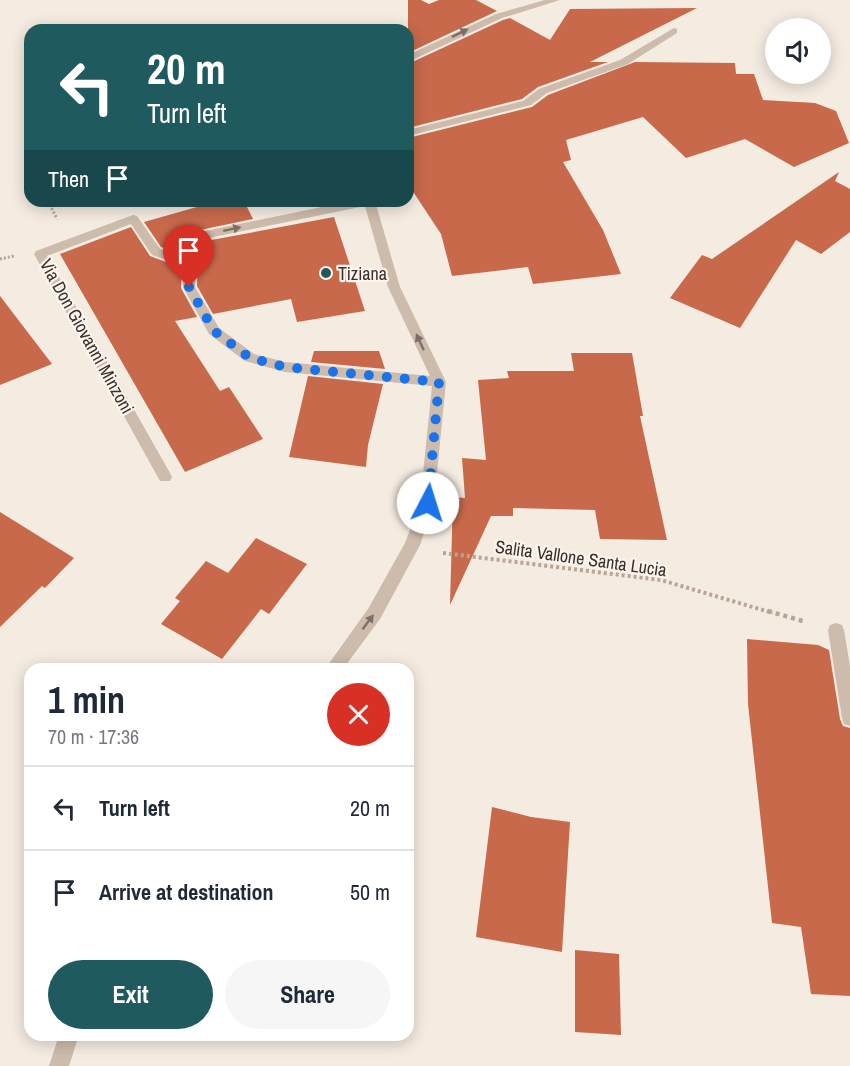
<!DOCTYPE html>
<meta charset="utf-8">
<style>
body{margin:0;font-family:"Archivo Narrow",sans-serif;background:#f6f6f7;color:#1f2937;height:100vh;display:flex;flex-direction:column;font-size:22px;white-space:nowrap}
*{box-sizing:border-box;margin:0}
p{font-size:20px;color:#747a83}
.icon{flex:none;width:33px;height:33px;fill:none;stroke:currentColor;stroke-width:2;stroke-linecap:round;stroke-linejoin:round}
.map{position:relative;flex:1;overflow:hidden}
.details{position:absolute;left:24px;top:663px;width:390px;height:378px;display:flex;flex-direction:column;background:#fff;border-radius:18px;box-shadow:0 3px 15px #0003}
.details>*{flex:none}
.guide{position:absolute;left:24px;top:24px;width:390px;height:183px;border-radius:18px;box-shadow:0 3px 15px #0003;background:#1f5a5e;color:#fff;overflow:hidden}
.tools{position:absolute;left:765px;top:18px;display:grid;gap:12px}
.tools a{display:grid;place-items:center;width:66px;height:66px;border-radius:50%;background:#fff;box-shadow:0 3px 15px #0003;font-size:30px}
.pin{position:absolute;display:grid;place-items:center;width:51px;height:51px;color:#fff;margin:-62px -26px;border-radius:50% 50% 50% 0;rotate:-45deg;box-shadow:0 0 6px #0007}
.pin .icon{rotate:45deg}
.me{position:absolute;width:66px;margin:-33px;rotate:5deg;stroke-linejoin:round;filter:drop-shadow(0 0 4px #0008)}
.turn{display:flex;align-items:center;gap:21px;height:126px;padding:0 24px;font-size:27px}
.turn .icon{width:78px;height:78px;stroke-width:2.5}
.turn b{display:block;font-size:42px;line-height:51px}
.then{display:flex;align-items:center;height:57px;padding:0 24px;background:#0003;gap:12px;font-size:22px}
.round{display:grid;place-items:center;flex:none;width:63px;height:63px;border-radius:32px;background:#f6f6f7}
.overview{display:flex;align-items:center;justify-content:space-between;height:102px;padding:0 24px}
h1{font-size:36px;font-weight:800;line-height:45px}
.action{display:flex;gap:12px;margin-top:auto;padding:12px 24px}
.action a{flex:1;height:69px;border-radius:36px;background:#1f5a5e;color:#fff;font-size:24px;font-weight:800;line-height:69px;text-align:center}
.action a+a{background:#f6f6f7;color:#1f2937}
ul{padding:0;list-style:none}
li{display:flex;align-items:center;gap:18px;height:84px;padding:0 24px;border-top:2px solid #e0e1e3}
li div{flex:1}
li b{display:block;font-size:22px}
li em{font-style:normal}
.map>svg:first-child{display:block}
.building{fill:#c8694b}
.lines{fill:none;stroke-linecap:round;stroke-linejoin:round}
.path-far2{stroke:#b9a596;stroke-width:3;stroke-dasharray:2 2;stroke-linecap:butt}
.path-far1{stroke:#b9a596;stroke-width:4;stroke-dasharray:3 3;stroke-linecap:butt}
.path{stroke:#b9a596;stroke-width:4.5;stroke-dasharray:4 4;stroke-linecap:butt}
.minor{fill:#cdbbac;fill-rule:evenodd}
.oneway{fill:#7d6f65}
.route{stroke:#1a73e8;stroke-width:10;stroke-dasharray:0 18}
.poi-dot{fill:#1f5a5e;stroke:#fbf5ee;stroke-width:2}
.labels{text-anchor:middle;dominant-baseline:central;stroke-width:4.5;stroke-linejoin:round;paint-order:stroke}
.poi-label{font-size:18px;fill:#3b302b;stroke:#fbf5ee;text-anchor:start}
.street-label{font-size:18px;fill:#3b302b;stroke:#fbf5ee}
</style>
<div class="map">
<svg width="850" height="1066" viewBox="0 0 850 1066">
<rect width="100%" height="100%" fill="#f4ebe1"/>
<g class="building">
<path d="M 408,0 L 421,0 L 429,4 L 439,0 L 476,0 L 497,11 L 408,53 Z"/>
<path d="M 697,8 L 590,62 L 608,62 L 538,87 L 522,99 L 408,128 L 408,64 L 503,20 L 510,18 L 550,40 L 570,9 Z"/>
<path d="M 635,62 L 735,63 L 736,74 L 754,74 L 763,100 L 815,103 L 836,111 L 849,143 L 794,167 L 745,139 L 686,158 L 643,117 L 566,140 L 571,160 L 563,162 L 603,230 L 621,274 L 533,284 L 528,267 L 452,276 L 441,234 L 408,184 L 408,138 L 532,107 L 548,95 Z"/>
<path d="M 839,172 L 835,181 L 850,189 L 850,232 L 821,254 L 796,240 L 740,328 L 670,298 L 702,255 L 712,259 Z"/>
<path d="M 218,201 L 244,201 L 253,219 L 195,231 L 185,255 L 161,247 L 144,222 Z"/>
<path d="M 334,217 L 365,311 L 297,322 L 291,299 L 213,314 L 197,286 L 198,264 L 206,241 Z"/>
<path d="M 131,227 L 150,256 L 182,268 L 181,288 L 197,317 L 175,321 L 220,391 L 229,387 L 263,439 L 185,472 L 60,254 Z"/>
<path d="M 0,296 L 52,364 L 0,385 Z"/>
<path d="M 314,351 L 379,351 L 385,369 L 311,362 Z"/>
<path d="M 571,353 L 632,353 L 643,416 L 640,416 L 667,540 L 600,539 L 595,510 L 513,508 L 513,516 L 491,516 L 450,605 L 453,497 L 465,498 L 462,458 L 486,460 L 478,380 L 509,378 L 507,371 L 574,371 Z"/>
<path d="M 308,376 L 383,384 L 368,445 L 366,467 L 289,457 Z"/>
<path d="M 0,512 L 74,558 L 45,588 L 42,586 L 0,627 Z"/>
<path d="M 256,538 L 307,564 L 269,614 L 261,609 L 222,659 L 161,624 L 180,601 L 175,598 L 206,561 L 228,573 Z"/>
<path d="M 747,639 L 818,645 L 829,650 L 840,719 L 843,726 L 850,728 L 850,996 L 811,994 L 801,927 L 772,923 L 748,704 Z"/>
<path d="M 492,807 L 531,817 L 570,822 L 562,952 L 476,937 Z"/>
<path d="M 575,950 L 619,954 L 621,1035 L 575,1032 Z"/>
</g>
<g class="lines">
<g class="path-far2">
<path d="M 48,201 L 57,219"/>
<path d="M 0,259 L 14,256"/>
</g>
<path class="path-far1" d="M 443,553 L 661,580 L 773,613"/>
<path class="path" d="M 768,611 L 806,622"/>
<g class="minor">
<path d="M 545,0 L 560,0 L 502,18 L 408,62 L 408,55 L 496,14 Z"/>
<path d="M 674,28 L 677,29 L 677,33 L 628,64 L 547,93 L 531,105 L 408,136 L 408,130 L 523,101 L 539,89 L 620,60 Z"/>
<path d="M 351,201 L 375,201 L 400,287 L 446,382 L 434,503 L 420,545 L 380,619 L 343,669 L 325,669 L 368,609 L 405,543 L 420,503 L 432,386 L 285,372 L 245,361 L 209,334 L 183,287 L 184,266 L 152,255 L 131,224 L 47,256 L 170,473 L 172,477 L 170,481 L 160,481 L 34,254 L 36,251 L 133,215 L 137,216 L 160,249 L 186,258 L 195,233 ZM 365,206 L 388,287 L 430,376 L 285,362 L 254,354 L 219,328 L 195,287 L 196,264 L 204,239 Z"/>
<path d="M 836,623 L 842,625 L 844,630 L 850,666 L 850,726 L 844,724 L 842,718 L 828,630 L 830,625 Z"/>
<path d="M 59,1035 L 79,1035 L 69,1066 L 49,1066 Z"/>
</g>
</g>
<defs><path id="oneway-solid" d="M-6-.8H1V-3.2L6.5 0L1 3.2V.8H-6Z" transform="scale(1.5)"/></defs>
<g class="oneway">
<use href="#oneway-solid" transform="translate(460 33) rotate(-26)"/>
<use href="#oneway-solid" transform="translate(232 229) rotate(-12)"/>
<use href="#oneway-solid" transform="translate(420 342) rotate(-115)"/>
<use href="#oneway-solid" transform="translate(368 622) rotate(-53)"/>
</g>
<g class="lines">
<path class="route" d="M 189,287 L 214,331 L 250,358 L 285,367 L 439,382 L 428,503"/>
</g>
<circle class="poi-dot" cx="326" cy="273" r="6"/>
<g class="labels">
<g class="poi-label">
<text x="338" y="273">Tiziana</text>
</g>
<g class="street-label">
<text transform="translate(87 336) rotate(61)">Via Don Giovanni Minzoni</text>
<text transform="translate(581 558) rotate(8)">Salita Vallone Santa Lucia</text>
</g>
</g>
</svg>
<div class="tools">
<a><svg class="icon" aria-label="sound" viewBox="0 0 24 24"><path d="M4 9h4l5-4v14l-5-4H4zM17 9q2 3 0 6"/></svg></a>
</div>
<div class="pin" style="left:189px;top:287px;background:#d93025"><svg class="icon" aria-label="arrive" viewBox="0 0 24 24"><path d="M6 21V4h12l-3 4 3 4H6"/></svg></div>
<svg class="me" style="left:428px;top:503px" viewBox="-20 -20 40 40"><circle r="19" fill="#fff"/><path d="M0-13L10 11 0 6-10 11z" fill="#1a73e8"/></svg>
<div class="guide">
<div class="turn"><svg class="icon" aria-label="left" viewBox="0 0 24 24"><path d="M17 20v-9H6M10 6l-5 5 5 5"/></svg><div><b>20 m</b>Turn left</div></div>
<div class="then">Then<svg class="icon" aria-label="arrive" viewBox="0 0 24 24"><path d="M6 21V4h12l-3 4 3 4H6"/></svg></div>
</div>
<section class="details">
<div class="overview"><div><h1>1 min</h1><p>70 m · 17:36</p></div><a class="round" style="background:#d93025;color:#fff"><svg class="icon" aria-label="close" viewBox="0 0 24 24"><path d="M6 6l12 12M18 6L6 18"/></svg></a></div>
<ul>
<li><svg class="icon" aria-label="left" viewBox="0 0 24 24"><path d="M17 20v-9H6M10 6l-5 5 5 5"/></svg><div><b>Turn left</b></div><em>20 m</em></li>
<li><svg class="icon" aria-label="arrive" viewBox="0 0 24 24"><path d="M6 21V4h12l-3 4 3 4H6"/></svg><div><b>Arrive at destination</b></div><em>50 m</em></li>
</ul>
<div class="action"><a>Exit</a><a>Share</a></div>
</section>
</div>
